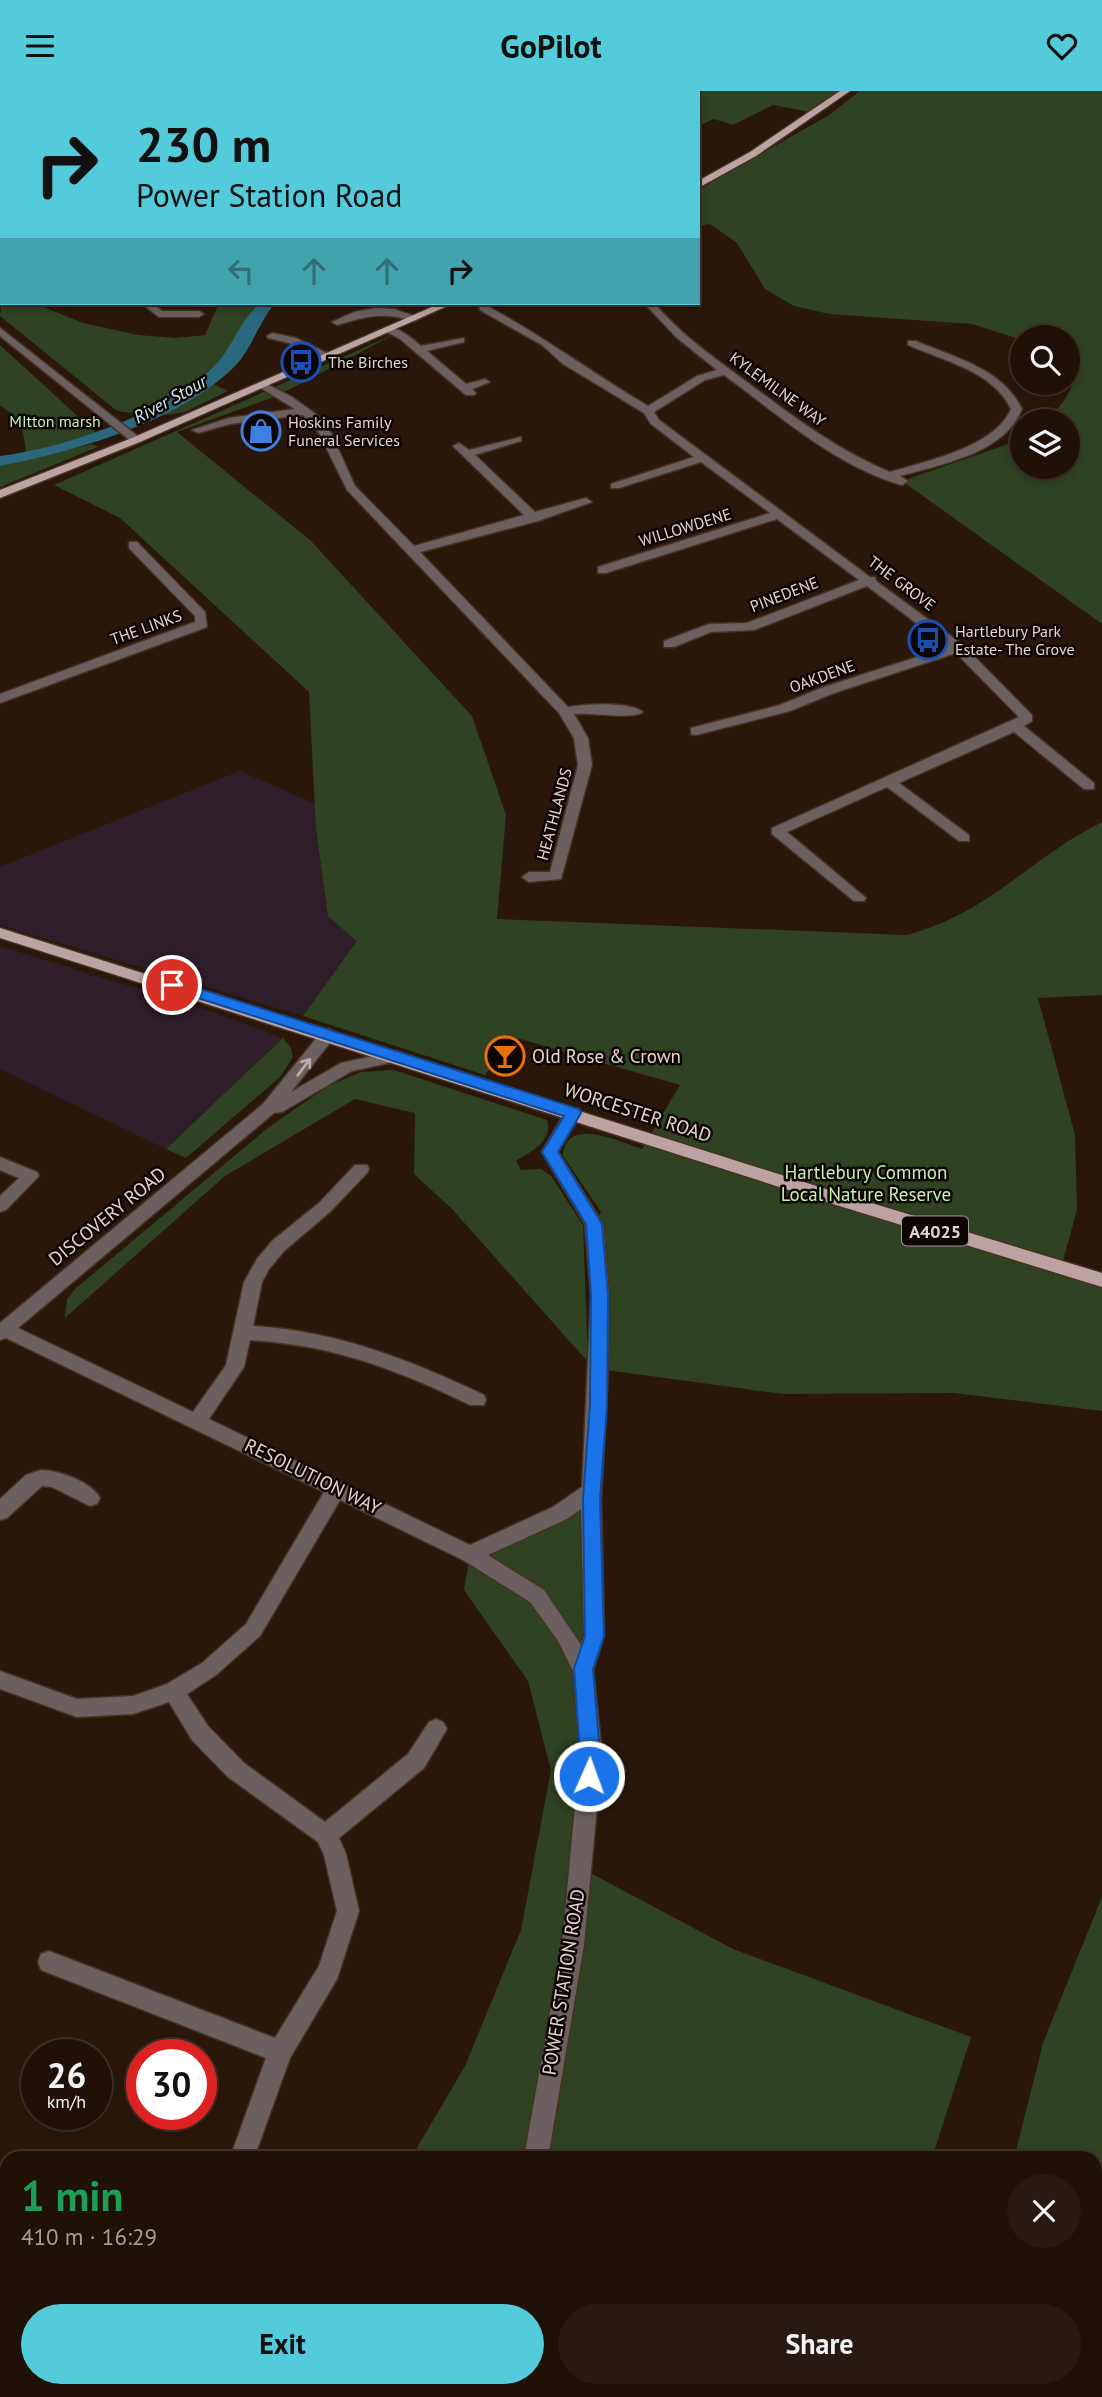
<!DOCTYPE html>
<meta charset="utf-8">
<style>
body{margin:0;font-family:"PT Sans",sans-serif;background:#281a12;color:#f1f3f6;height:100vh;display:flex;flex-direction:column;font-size:26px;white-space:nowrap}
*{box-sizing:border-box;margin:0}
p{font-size:23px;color:#a29d9c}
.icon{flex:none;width:38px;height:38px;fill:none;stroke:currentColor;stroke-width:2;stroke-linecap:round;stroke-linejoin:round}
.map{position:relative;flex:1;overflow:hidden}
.sheet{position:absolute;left:0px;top:2060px;width:1102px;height:247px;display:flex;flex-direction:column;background:#201108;border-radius:21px 21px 0 0;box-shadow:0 4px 10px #0003,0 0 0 2px #3d3129}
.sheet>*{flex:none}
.banner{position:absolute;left:0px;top:0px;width:700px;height:214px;box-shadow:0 4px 10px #0003,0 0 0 2px #3d3129;background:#53cbda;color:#111;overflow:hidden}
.buttons{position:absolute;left:1010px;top:234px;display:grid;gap:14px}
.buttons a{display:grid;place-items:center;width:70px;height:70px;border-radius:50%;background:#201108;box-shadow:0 4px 10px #0003,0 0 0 2px #3d3129;font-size:35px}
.speed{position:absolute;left:21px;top:1948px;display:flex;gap:14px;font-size:35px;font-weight:700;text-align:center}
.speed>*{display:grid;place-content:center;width:91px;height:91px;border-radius:50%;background:#201108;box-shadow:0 4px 10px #0003,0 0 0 2px #3d3129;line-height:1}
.speed small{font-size:18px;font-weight:400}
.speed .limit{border:10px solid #d22;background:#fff;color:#111}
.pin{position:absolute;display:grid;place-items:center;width:60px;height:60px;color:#fff;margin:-30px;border:4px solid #fff;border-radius:50%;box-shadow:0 2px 7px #0007}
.me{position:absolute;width:77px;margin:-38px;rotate:2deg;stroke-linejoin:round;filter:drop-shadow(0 0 5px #0008)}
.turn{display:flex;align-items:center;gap:24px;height:147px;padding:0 21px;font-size:32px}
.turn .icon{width:91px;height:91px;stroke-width:2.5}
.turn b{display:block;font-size:49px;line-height:60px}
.lanes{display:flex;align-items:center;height:66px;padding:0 21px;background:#0003;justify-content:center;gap:35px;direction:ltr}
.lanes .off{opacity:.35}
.round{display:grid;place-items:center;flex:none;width:74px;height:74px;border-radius:37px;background:#281a12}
.overview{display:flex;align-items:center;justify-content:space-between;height:119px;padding:0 21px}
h1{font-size:42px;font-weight:700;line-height:52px;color:#1e9e55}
.cta{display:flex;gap:14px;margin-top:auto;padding:14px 21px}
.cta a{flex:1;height:80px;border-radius:42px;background:#53cbda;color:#111;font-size:28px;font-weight:700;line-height:80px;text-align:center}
.cta a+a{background:#281a12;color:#f1f3f6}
header{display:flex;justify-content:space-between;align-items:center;height:91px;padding:0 21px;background:#53cbda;color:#111;font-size:32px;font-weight:700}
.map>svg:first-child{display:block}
.industrial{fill:#2d1e29}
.green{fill:#2f4221}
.water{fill:#2b687e}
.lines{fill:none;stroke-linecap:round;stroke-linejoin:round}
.minor-casing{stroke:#443225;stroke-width:3}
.major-casing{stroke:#443225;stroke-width:3}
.minor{fill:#6c5f5f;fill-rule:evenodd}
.major{fill:#bda2a3;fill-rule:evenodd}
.oneway{stroke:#baaca7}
.route{fill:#1a73e8;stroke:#114b97;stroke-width:2}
.labels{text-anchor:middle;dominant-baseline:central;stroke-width:5;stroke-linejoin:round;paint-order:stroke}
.far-poi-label{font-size:16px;fill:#e4d6ce;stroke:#0d0502;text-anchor:start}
.far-street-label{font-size:16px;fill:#e4d6ce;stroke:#0d0502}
.far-park-label{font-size:16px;fill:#c8f1ab;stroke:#0d0502}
.far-water-label{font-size:18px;font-style:italic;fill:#c9ebf9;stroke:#0d0502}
.shield{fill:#0d0502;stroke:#a49791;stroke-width:2}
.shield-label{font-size:18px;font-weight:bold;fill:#e4d6ce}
.poi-label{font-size:19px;fill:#e4d6ce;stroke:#0d0502;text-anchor:start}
.street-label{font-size:19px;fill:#e4d6ce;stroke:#0d0502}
.park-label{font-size:19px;fill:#c8f1ab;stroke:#0d0502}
</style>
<header><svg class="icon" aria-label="menu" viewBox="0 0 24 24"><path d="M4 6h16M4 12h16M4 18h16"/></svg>GoPilot<svg class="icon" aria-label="heart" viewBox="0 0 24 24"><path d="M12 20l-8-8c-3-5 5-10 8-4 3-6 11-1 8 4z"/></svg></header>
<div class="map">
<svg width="1102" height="2306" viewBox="0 0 1102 2306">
<rect width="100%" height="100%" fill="#2a170a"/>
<g class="industrial">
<path d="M 240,680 L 316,713 L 316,737 L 358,850 L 303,925 L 0,834 L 0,776 Z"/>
<path d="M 0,855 L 216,922 L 283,947 L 166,1058 L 0,978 Z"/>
</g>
<g class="green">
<path d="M 606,0 L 838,0 L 810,21 L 773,14 L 733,34 L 714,28 L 698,35 L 698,2 Z"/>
<path d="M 860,0 L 1102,0 L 1102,533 L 902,390 L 1022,348 L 1022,376 L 1068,376 L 1068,331 L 1046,331 C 1063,312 1075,300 1075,274 L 1068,269 L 1068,247 L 1022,249 L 972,233 L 829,223 L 794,215 L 765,198 L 737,152 L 710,133 L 698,135 L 698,99 L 829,24 Z"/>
<path d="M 2,207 L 2,212 L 34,212 L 83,232 L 138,244 L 176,247 L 205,244 L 219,212 L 260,212 C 240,230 234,256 215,274 C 194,294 165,308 140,323 L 117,320 L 0,225 Z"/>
<path d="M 397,242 L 277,305 L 177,341 L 310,449 L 472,625 L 506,724 L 497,828 L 906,844 C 987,824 1031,766 1102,731 L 1102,904 L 1038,907 L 1075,1044 L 1077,1119 L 1061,1177 L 1102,1189 L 1102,1320 L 954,1302 L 783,1303 L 599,1278 L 594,1133 L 601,1121 L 563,1065 C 566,1024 619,1051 642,1058 L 680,994 L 506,944 L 491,963 L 499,966 L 485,984 L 303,925 L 357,850 L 328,825 L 316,737 L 309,601 L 120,427 L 54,394 Z"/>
<path d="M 0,254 L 96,342 L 26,362 C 24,339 21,326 0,315 Z"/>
<path d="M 213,293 L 228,300 L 185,321 L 157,325 Z"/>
<path d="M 92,353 L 98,356 L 0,396 L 0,375 Z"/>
<path d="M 283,947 L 291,957 L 293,966 L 280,986 L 186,1067 L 166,1058 Z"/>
<path d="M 394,979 L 547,1029 C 553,1051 532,1060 516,1070 L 521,1079 L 541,1078 L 551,1085 L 583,1134 L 588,1271 L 452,1118 L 414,1083 L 415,1022 L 355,1008 L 225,1085 L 65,1227 L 67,1208 L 75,1198 L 269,1036 L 328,995 L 361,981 Z"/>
<path d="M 592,1400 L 581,1777 L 733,1858 L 971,1946 L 932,2067 L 411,2067 L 465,1975 L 521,1839 L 551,1679 L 528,1590 L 464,1499 L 470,1463 Z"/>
<path d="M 1102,1806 L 1102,2306 L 952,2306 L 954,2300 L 1096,2300 L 1096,2067 L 1014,2067 L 1043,1952 Z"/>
<path d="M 274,2300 L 425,2300 L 422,2306 L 270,2306 Z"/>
<path d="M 573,2300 L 866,2300 L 865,2306 L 585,2306 Z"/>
</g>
<path class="water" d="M 260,212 L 275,212 C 259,231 251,259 235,275 C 179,331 76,360 0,375 L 0,365 C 64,357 171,321 216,273 C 234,254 240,229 260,212 Z"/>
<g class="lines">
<g class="minor-casing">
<g id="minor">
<path d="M 30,0 L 42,0 L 29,2 Z"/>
<path d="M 157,0 L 170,0 L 156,2 Z"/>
<path d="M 184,0 L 194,0 L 195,2 L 185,2 Z"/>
<path d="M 487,0 L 497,0 L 498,2 L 488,2 Z"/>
<rect x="0" y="36" width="2" height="6"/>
<path d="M 0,81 L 2,82 L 2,89 L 0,88 Z"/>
<path d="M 0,202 L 2,202 L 0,209 Z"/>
<path d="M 141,212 L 152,212 L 162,220 L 199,220 L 204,223 L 199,226 L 159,226 Z"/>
<path d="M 479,212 L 489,212 L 489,216 C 544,246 594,283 648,315 L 697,285 L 717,279 L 676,246 L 644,212 L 654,212 C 680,243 712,265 744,289 C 790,323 836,359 890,381 C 927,370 995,356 1011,318 C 993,280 944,270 908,254 L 908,250 L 916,250 C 955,267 1002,277 1022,318 C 1005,362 942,373 900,385 L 908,390 L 902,394 C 835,375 779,324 724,284 L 705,289 L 654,321 L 659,329 L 870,486 L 875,486 L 876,490 L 963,554 L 1032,624 L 1032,630 L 1024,635 L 1094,692 L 1094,698 L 1084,698 L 1014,641 L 899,692 L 969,744 L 969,750 L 959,750 L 887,696 L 787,741 L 866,807 L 864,810 L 854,810 L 772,743 L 772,737 L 1019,626 L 956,562 L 834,602 L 790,620 L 696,644 L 691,643 L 691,637 L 780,614 L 824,596 L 948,556 L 867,495 L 754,539 L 711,541 L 674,556 L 664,556 L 664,550 L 709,533 L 747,532 L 859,489 L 777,428 L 606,482 L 598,482 L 598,476 L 770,422 L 701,371 L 619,397 L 611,397 L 611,393 L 694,366 L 651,333 L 644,322 L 563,273 L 542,254 L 480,219 Z"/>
<path d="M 376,217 L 394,218 L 420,227 L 415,230 C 381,221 370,224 337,234 L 332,231 L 354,221 Z"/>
<path d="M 385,236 C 399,235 411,247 421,255 L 464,247 L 464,251 L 427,260 L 466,293 L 485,288 L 490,291 L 472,298 L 476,302 L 474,304 L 466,304 L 400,248 L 385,240 Z"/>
<path d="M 0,237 L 140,347 L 140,351 L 132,351 L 0,245 Z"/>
<path d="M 272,242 L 296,247 L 333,265 L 324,267 L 289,252 L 268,247 L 267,245 Z"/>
<path d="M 263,291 L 292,306 L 317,324 L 331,342 L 355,395 L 414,455 L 524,424 L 455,357 L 453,355 L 459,352 L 469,359 L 521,346 L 521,350 L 475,364 L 535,421 L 586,407 L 592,411 L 538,430 L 420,461 L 568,616 C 586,613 629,610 643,621 C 633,629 590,621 574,623 L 588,647 L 592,674 L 561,788 L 529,791 L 522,786 L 529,781 L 550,781 L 578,674 L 574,647 L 559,622 L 347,399 L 319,342 L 303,324 L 230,333 L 198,342 L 192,339 L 229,327 L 295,318 L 259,296 L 259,292 Z"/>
<path d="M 129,451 L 137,451 L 205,521 L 207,536 L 0,612 L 0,603 L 195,531 L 195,525 L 129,457 Z"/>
<path d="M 329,938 L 337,943 L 291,1001 L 341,972 L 397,960 L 405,965 L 403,969 L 352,980 L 282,1021 L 274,1022 L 18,1237 L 193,1321 L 226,1274 L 244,1191 L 257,1168 L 272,1150 L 319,1112 L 355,1074 L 367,1074 L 369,1078 L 367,1082 L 331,1120 L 284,1160 L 269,1178 L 262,1191 L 253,1235 C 336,1240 408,1268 484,1304 L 486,1309 L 484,1314 L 470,1314 C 396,1278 333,1254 250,1249 L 244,1276 L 209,1328 L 470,1454 L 553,1416 L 582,1396 L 591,1204 L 585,1133 L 542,1061 L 567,1018 L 579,1018 L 581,1022 L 558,1061 L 603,1133 L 609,1204 L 608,1278 L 601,1408 L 604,1545 L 593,1579 L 602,1662 L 584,1854 L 548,2067 L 524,2067 L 562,1854 L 580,1662 L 573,1580 L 558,1550 L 530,1511 L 463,1469 L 340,1409 L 260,1545 L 216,1584 L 187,1603 L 208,1635 L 244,1672 L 325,1731 L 408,1663 L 429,1631 L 436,1628 L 443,1631 L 447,1638 L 424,1677 L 339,1747 L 346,1763 L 359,1820 L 337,1888 L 290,1967 L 254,2067 L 230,2067 L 266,1967 L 41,1879 L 38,1871 L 41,1863 L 49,1860 L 275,1947 L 319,1875 L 337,1820 L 324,1764 L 318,1751 L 228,1686 L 192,1649 L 169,1611 L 133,1623 L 77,1626 L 0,1598 L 0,1580 L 77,1608 L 133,1605 L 167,1593 L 202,1572 L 246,1533 L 324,1401 L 6,1247 L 0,1249 L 0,1232 L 263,1013 L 323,939 ZM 581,1418 L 584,1545 L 581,1554 L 544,1499 L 488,1464 L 567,1428 Z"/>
<path d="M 0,1066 L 37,1081 L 39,1085 L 6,1119 L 0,1121 L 0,1105 L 19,1087 L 0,1079 Z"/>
<path d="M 41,1379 C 58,1379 92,1391 100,1407 L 97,1413 L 90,1415 L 52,1396 L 42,1395 L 7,1427 L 0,1429 L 0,1408 L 26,1384 Z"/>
<path d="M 0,2124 L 7,2126 L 7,2155 L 0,2152 Z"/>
<path d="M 592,2300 L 621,2300 L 624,2306 L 594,2306 Z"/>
</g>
</g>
<g class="major-casing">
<g id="major">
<path d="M 840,0 L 850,0 L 756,65 L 698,97 L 698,90 L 750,61 Z"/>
<path d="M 441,212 L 454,212 L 140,351 L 0,407 L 0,399 L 132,347 Z"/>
<path d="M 0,837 L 832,1100 L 1102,1182 L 1102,1196 L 820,1109 L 0,847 Z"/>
</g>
</g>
<use href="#minor" class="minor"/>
<use href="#major" class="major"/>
</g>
<defs><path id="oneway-shaft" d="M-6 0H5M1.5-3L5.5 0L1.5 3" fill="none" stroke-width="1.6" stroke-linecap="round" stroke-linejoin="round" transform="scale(1.75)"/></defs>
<use class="oneway" href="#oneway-shaft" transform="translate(304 976) rotate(-53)"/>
<path class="route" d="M 172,889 L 579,1018 L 581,1022 L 558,1061 L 602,1133 L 608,1204 L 607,1314 L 600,1408 L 604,1545 L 593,1578 L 600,1662 L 596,1692 L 589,1694 L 582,1692 L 574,1578 L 585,1545 L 583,1408 L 590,1314 L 591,1204 L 586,1133 L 542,1061 L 564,1025 L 167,897 L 167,891 Z"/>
<defs>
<g id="bus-ring" transform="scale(2.0125)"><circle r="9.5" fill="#0d0502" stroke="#1a4fb4" stroke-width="1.5"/><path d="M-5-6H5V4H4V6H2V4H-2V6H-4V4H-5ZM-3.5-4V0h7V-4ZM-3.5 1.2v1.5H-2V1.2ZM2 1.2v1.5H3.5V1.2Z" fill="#1a4fb4"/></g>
<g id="shop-ring" transform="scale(2.0125)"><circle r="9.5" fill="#0d0502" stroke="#3f7fe0" stroke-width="1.5"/><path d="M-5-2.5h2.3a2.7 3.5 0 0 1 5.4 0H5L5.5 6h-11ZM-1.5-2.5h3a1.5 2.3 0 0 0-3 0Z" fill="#3f7fe0"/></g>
<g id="bar-ring" transform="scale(2.0125)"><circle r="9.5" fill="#0d0502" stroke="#e8710a" stroke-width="1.5"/><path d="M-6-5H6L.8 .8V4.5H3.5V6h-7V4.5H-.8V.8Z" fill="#e8710a"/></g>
</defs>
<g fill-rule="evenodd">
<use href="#bus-ring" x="301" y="271"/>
<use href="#shop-ring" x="261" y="340"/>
<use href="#bus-ring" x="928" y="549"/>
<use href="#bar-ring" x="505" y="965"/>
</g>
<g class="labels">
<g class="far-poi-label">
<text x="328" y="271">The Birches</text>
<text x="288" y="331">Hoskins Family<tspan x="288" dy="18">Funeral Services</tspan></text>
<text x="955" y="540">Hartlebury Park<tspan x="955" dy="18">Estate- The Grove</tspan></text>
</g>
<g class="far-street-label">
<text transform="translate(778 298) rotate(36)">KYLEMILNE WAY</text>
<text transform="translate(685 436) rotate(-17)">WILLOWDENE</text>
<text transform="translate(902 492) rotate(37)">THE GROVE</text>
<text transform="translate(784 503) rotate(-21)">PINEDENE</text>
<text transform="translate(146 536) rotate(-20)">THE LINKS</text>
<text transform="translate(822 585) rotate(-20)">OAKDENE</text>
<text transform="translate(554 723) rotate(-75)">HEATHLANDS</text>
</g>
<g class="far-park-label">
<text x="55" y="330">MItton marsh</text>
</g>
<g class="far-water-label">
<text transform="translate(170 308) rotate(-29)">River Stour</text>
</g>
<rect class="shield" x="902" y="1125.5" width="66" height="29" rx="5"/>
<g class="shield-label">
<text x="935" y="1140">A4025</text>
</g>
<g class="poi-label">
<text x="532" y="965">Old Rose &amp; Crown</text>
</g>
<g class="street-label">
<text transform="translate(638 1021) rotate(18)">WORCESTER ROAD</text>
<text transform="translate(107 1125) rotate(-39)">DISCOVERY ROAD</text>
<text transform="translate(313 1385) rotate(26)">RESOLUTION WAY</text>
<text transform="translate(563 1891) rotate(-81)">POWER STATION ROAD</text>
</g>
<g class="park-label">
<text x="866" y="1081">Hartlebury Common<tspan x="866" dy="22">Local Nature Reserve</tspan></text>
</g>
</g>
</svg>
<div class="buttons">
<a><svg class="icon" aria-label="search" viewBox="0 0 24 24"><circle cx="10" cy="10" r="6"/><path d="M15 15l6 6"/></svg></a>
<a><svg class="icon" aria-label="layers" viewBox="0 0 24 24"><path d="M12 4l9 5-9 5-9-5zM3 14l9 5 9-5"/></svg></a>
</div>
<div class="speed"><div>26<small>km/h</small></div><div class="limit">30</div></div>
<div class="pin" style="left:172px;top:894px;background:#d93025"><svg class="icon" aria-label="arrive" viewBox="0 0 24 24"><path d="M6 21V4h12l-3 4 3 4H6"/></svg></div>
<svg class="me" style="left:589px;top:1685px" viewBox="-20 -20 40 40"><circle r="17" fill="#1a73e8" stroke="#fff" stroke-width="3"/><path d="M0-11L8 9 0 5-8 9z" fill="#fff"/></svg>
<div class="banner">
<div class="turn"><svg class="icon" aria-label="right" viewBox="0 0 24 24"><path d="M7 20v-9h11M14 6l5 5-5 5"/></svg><div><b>230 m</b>Power Station Road</div></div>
<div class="lanes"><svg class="icon off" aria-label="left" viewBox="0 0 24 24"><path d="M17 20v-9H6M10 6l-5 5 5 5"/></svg><svg class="icon off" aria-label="ahead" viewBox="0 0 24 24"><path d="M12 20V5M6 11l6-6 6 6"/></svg><svg class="icon off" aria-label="ahead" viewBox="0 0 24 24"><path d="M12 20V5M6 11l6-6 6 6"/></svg><svg class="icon" aria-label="right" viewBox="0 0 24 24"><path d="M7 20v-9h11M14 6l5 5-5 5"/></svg></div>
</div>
<section class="sheet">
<div class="overview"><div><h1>1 min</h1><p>410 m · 16:29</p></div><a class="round"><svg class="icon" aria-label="close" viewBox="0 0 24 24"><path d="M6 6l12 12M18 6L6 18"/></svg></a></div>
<div class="cta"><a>Exit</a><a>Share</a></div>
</section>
</div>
